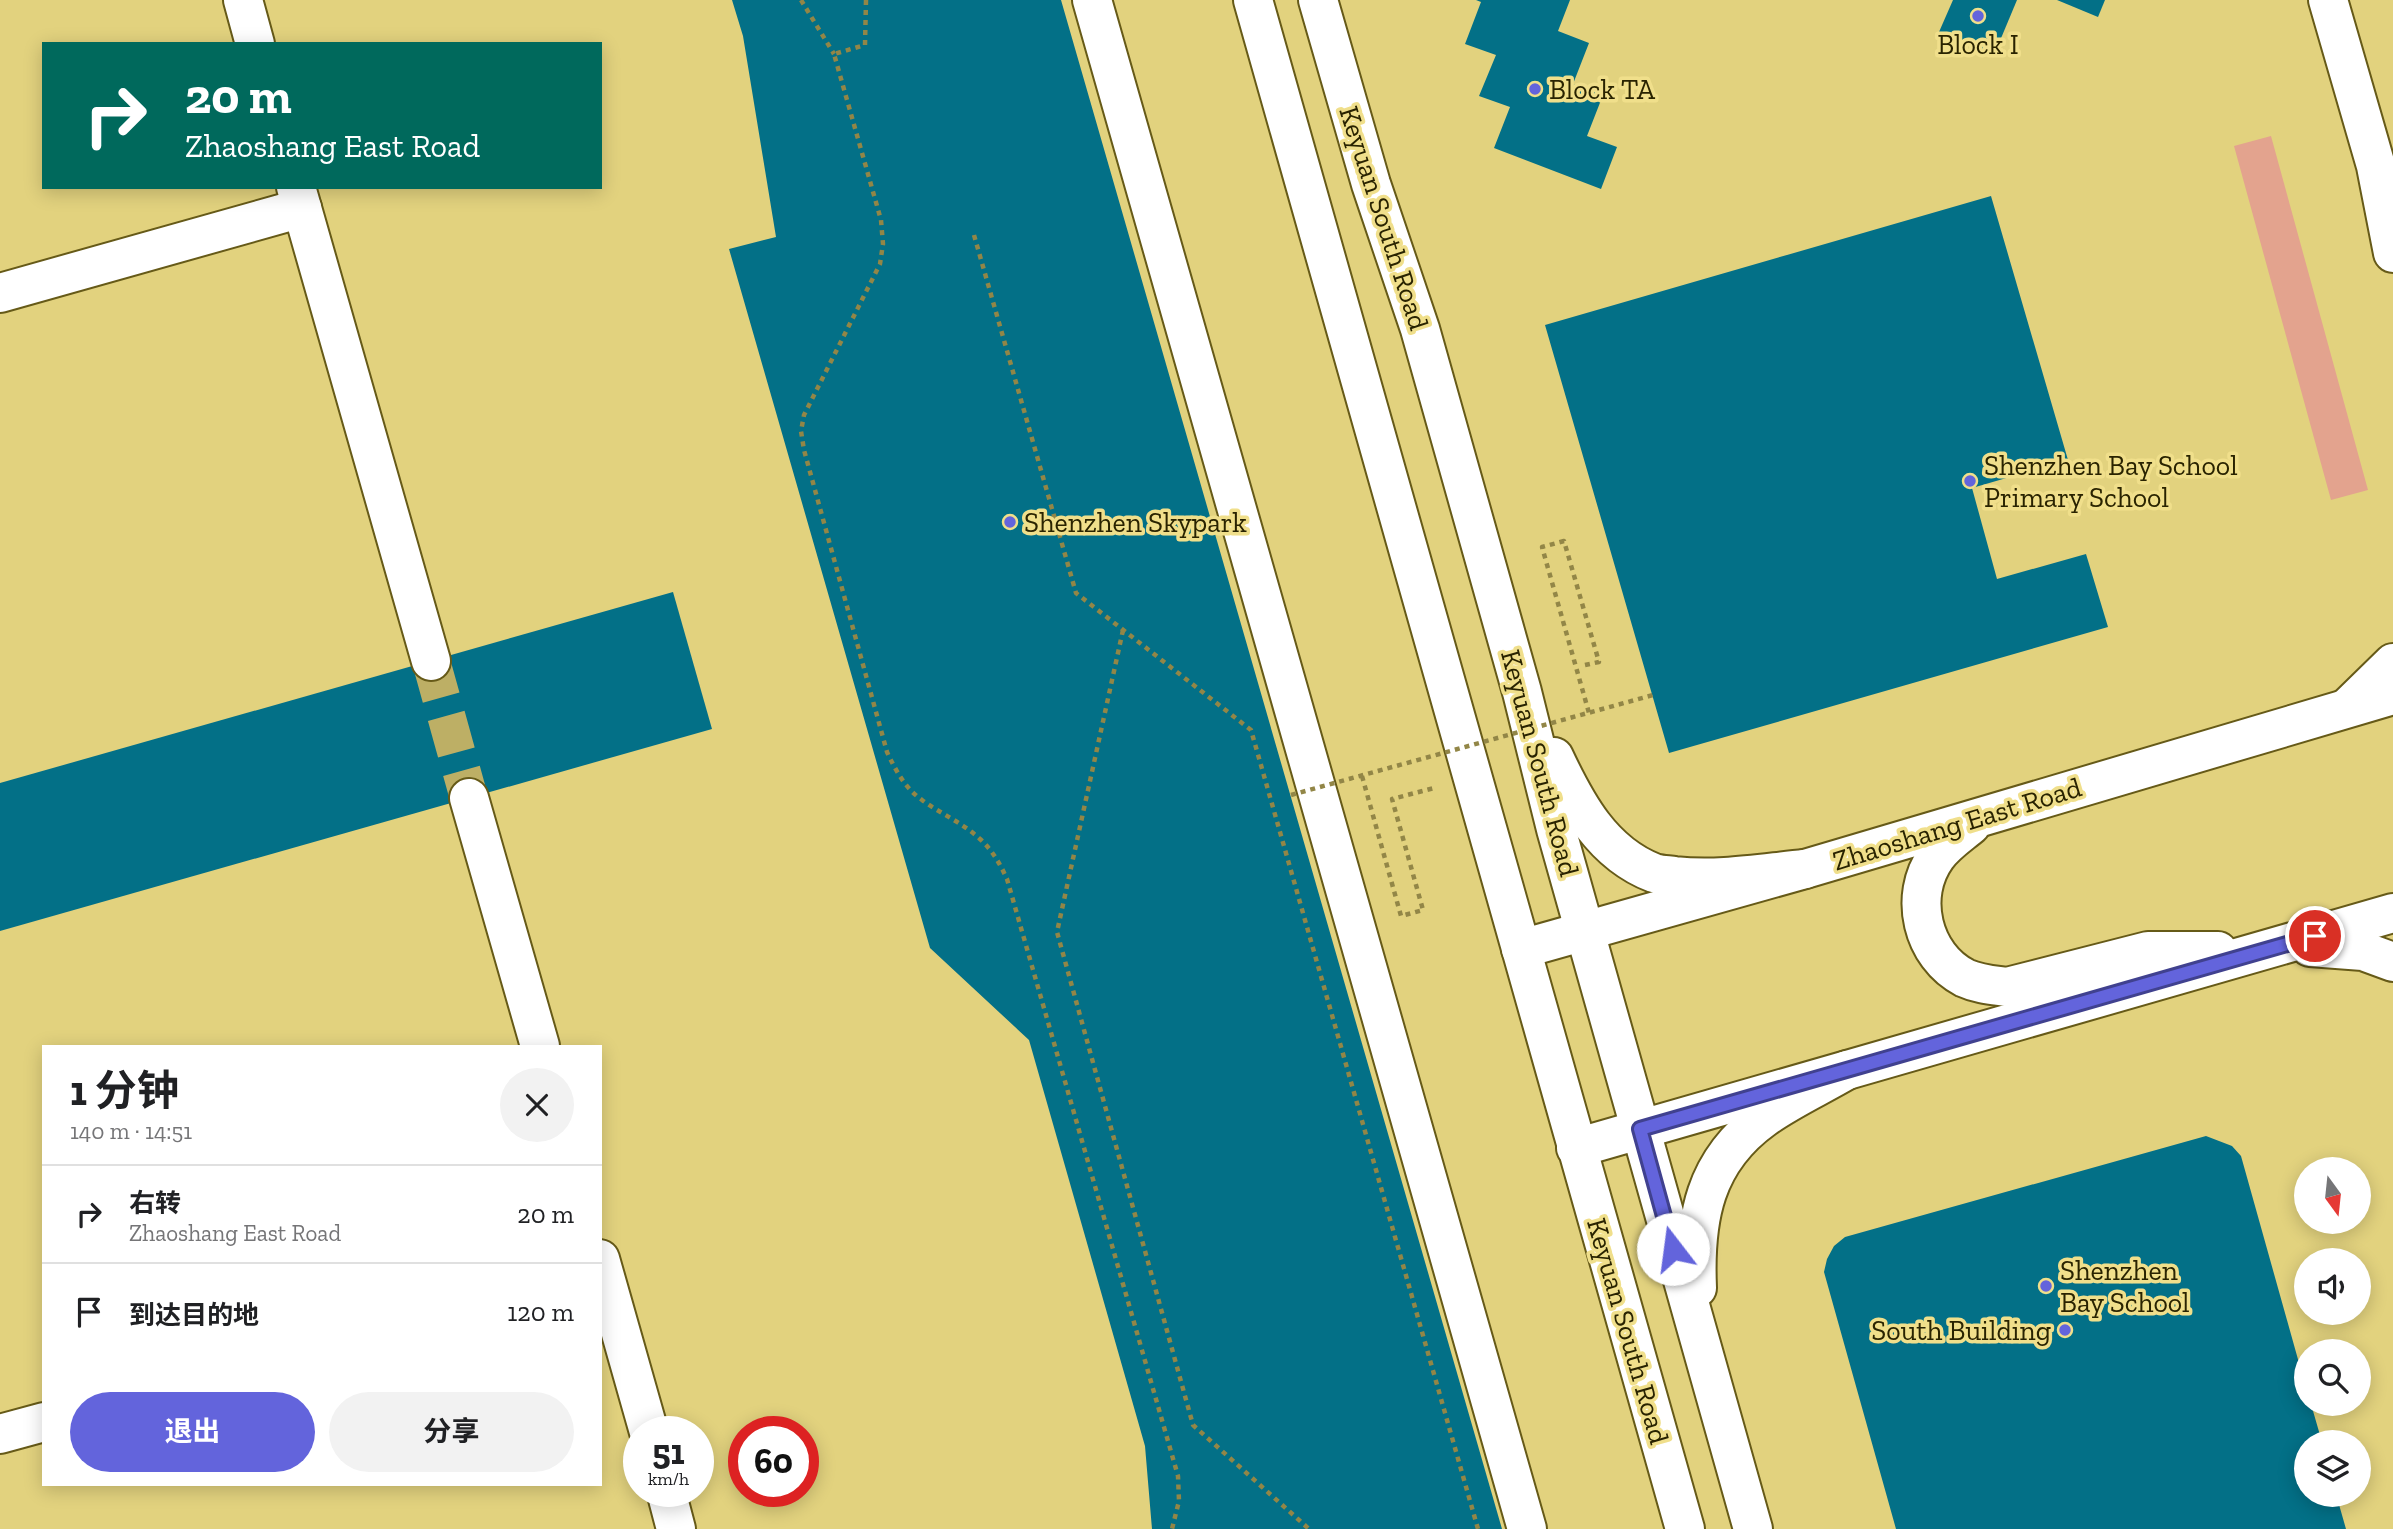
<!DOCTYPE html>
<html lang="zh">
<meta charset="utf-8">
<style>
body{margin:0;font-family:"Zilla Slab","Noto Sans SC",serif;background:#f2f2f2;color:#202124;height:100vh;display:flex;flex-direction:column;font-size:26px;white-space:nowrap}
*{box-sizing:border-box;margin:0}
p{font-size:23px;color:#757577}
.icon{flex:none;width:38px;height:38px;fill:none;stroke:currentColor;stroke-width:2;stroke-linecap:round;stroke-linejoin:round}
.map{position:relative;flex:1;overflow:hidden}
.side{position:absolute;left:42px;top:1045px;width:560px;height:441px;display:flex;flex-direction:column;background:#fff;border-radius:0px;box-shadow:0 4px 18px #0003}
.side>*{flex:none}
.banner{position:absolute;left:42px;top:42px;width:560px;height:147px;border-radius:0px;box-shadow:0 4px 18px #0003;background:#00695c;color:#fff;overflow:hidden}
.needle{width:46px;rotate:165deg}
.fabs{position:absolute;left:2294px;top:1157px;display:grid;gap:14px}
.fabs a{display:grid;place-items:center;width:77px;height:77px;border-radius:50%;background:#fff;box-shadow:0 4px 18px #0003;font-size:35px}
.speed{position:absolute;left:623px;top:1416px;display:flex;gap:14px;font-size:35px;font-weight:700;text-align:center}
.speed>*{display:grid;place-content:center;width:91px;height:91px;border-radius:50%;background:#fff;box-shadow:0 4px 18px #0003;line-height:1}
.speed small{font-size:18px;font-weight:400}
.speed .limit{border:10px solid #d22;background:#fff;color:#111}
.pin{position:absolute;display:grid;place-items:center;width:60px;height:60px;color:#fff;margin:-30px;border:4px solid #fff;border-radius:50%;box-shadow:0 2px 7px #0007}
.me{position:absolute;width:77px;margin:-38px;rotate:345deg;stroke-linejoin:round;filter:drop-shadow(0 0 5px #0008)}
.turn{display:flex;align-items:center;gap:24px;height:147px;padding:0 28px;font-size:32px}
.turn .icon{width:91px;height:91px;stroke-width:2.5}
.turn b{display:block;font-size:49px;line-height:60px}
.round{display:grid;place-items:center;flex:none;width:74px;height:74px;border-radius:37px;background:#f2f2f2}
.overview{display:flex;align-items:center;justify-content:space-between;height:119px;padding:0 28px}
h1{font-size:42px;font-weight:700;line-height:52px}
.primary-button{display:flex;gap:14px;margin-top:auto;padding:14px 28px}
.primary-button a{flex:1;height:80px;border-radius:42px;background:#6364dc;color:#fff;font-size:28px;font-weight:700;line-height:80px;text-align:center}
.primary-button a+a{background:#f2f2f2;color:#202124}
ul{padding:0;list-style:none}
li{display:flex;align-items:center;gap:21px;height:98px;padding:0 28px;border-top:2px solid #e0e0e0}
li div{flex:1}
li b{display:block;font-size:26px}
li em{font-style:normal}
.map>svg:first-child{display:block}
.green{fill:#e3a38e}
.building{fill:#037087}
.lines{fill:none;stroke-linecap:round;stroke-linejoin:round}
.highway-tunnel{stroke:#bdaf65;stroke-width:38;stroke-dasharray:38 19;stroke-linecap:butt}
.minor-casing{stroke:#665a18;stroke-width:42}
.major-casing{stroke:#665a18;stroke-width:42}
.highway-casing{stroke:#665a18;stroke-width:42}
.path{stroke:#928647;stroke-width:4.5;stroke-dasharray:5 5;stroke-linecap:butt}
.minor{stroke:#fff;stroke-width:38}
.major{stroke:#fff;stroke-width:38}
.highway{stroke:#fff;stroke-width:38}
.path-bridge{stroke:#928647;stroke-width:4.5;stroke-dasharray:5 5;stroke-linecap:butt}
.route-casing{stroke:#40418f;stroke-width:18}
.route{stroke:#6364dc;stroke-width:12}
.poi-dot{fill:#6364dc;stroke:#f0df8b;stroke-width:2.5}
.labels{text-anchor:middle;dominant-baseline:central;stroke-width:7;stroke-linejoin:round;paint-order:stroke}
.poi-label{font-size:28px;fill:#292300;stroke:#f0df8b;text-anchor:start}
.street-label{font-size:28px;fill:#292300;stroke:#f0df8b}
</style>
<div class="map">
<svg width="2393" height="1529" viewBox="0 0 2393 1529">
<rect width="100%" height="100%" fill="#e2d27e"/>
<path class="green" d="M 2271,136 L 2368,490 L 2331,500 L 2234,146 Z"/>
<g class="building">
<path d="M 732,0 L 1061,0 L 1502,1529 L 1152,1529 L 1145,1446 L 1029,1040 L 930,948 L 729,249 L 776,237 L 743,36 Z"/>
<path d="M 1476,0 L 1570,0 L 1558,31 L 1589,43 L 1573,84 L 1603,95 L 1587,136 L 1617,147 L 1601,189 L 1494,148 L 1510,107 L 1479,96 L 1496,55 L 1465,44 L 1481,2 Z"/>
<path d="M 1953,0 L 2017,0 L 1994,55 L 1939,32 Z"/>
<path d="M 2057,0 L 2105,0 L 2098,17 Z"/>
<path d="M 1991,196 L 2068,460 L 1972,488 L 1997,579 L 2086,554 L 2108,627 L 1669,753 L 1545,325 Z"/>
<path d="M 673,592 L 712,729 L 0,931 L 0,783 Z"/>
<path d="M 2206,1136 L 2232,1146 L 2241,1156 L 2306,1388 L 2306,1404 L 2311,1404 L 2322,1442 L 2306,1442 L 2306,1494 L 2336,1494 L 2346,1529 L 1896,1529 L 1824,1272 L 1827,1259 L 1834,1246 L 1845,1237 Z"/>
</g>
<g class="lines">
<path class="highway-tunnel" d="M 431,661 L 469,798"/>
<g class="minor-casing">
<g id="minor">
<path d="M 1092,0 L 1527,1529"/>
<path d="M 2328,0 L 2376,166 L 2393,253"/>
<path d="M 0,293 L 302,208"/>
<path d="M 2349,706 L 2393,663"/>
<path d="M 1971,825 C 1959,835 1945,844 1936,857 C 1908,896 1922,956 1965,978 C 1978,984 1992,985 2007,987 L 2148,951 L 2218,951"/>
<path d="M 2310,947 L 2363,951 L 2393,962"/>
<path d="M 1521,949 L 1805,869 L 2393,695"/>
<path d="M 1576,1148 L 2393,913"/>
<path d="M 0,1434 L 44,1422"/>
</g>
</g>
<g class="major-casing">
<g id="major">
<path d="M 1253,0 L 1685,1529"/>
<path d="M 1318,0 L 1371,184 L 1420,329 L 1522,692 L 1556,829 L 1753,1529"/>
<path d="M 1554,757 C 1576,804 1602,853 1654,873 C 1660,875 1668,875 1675,876 C 1718,881 1762,873 1805,869"/>
<path d="M 1697,1288 C 1694,1219 1704,1161 1764,1118 C 1789,1100 1820,1086 1847,1070"/>
</g>
</g>
<g class="highway-casing">
<g id="highway">
<path d="M 243,0 L 255,44"/>
<path d="M 296,187 L 431,661"/>
<path d="M 469,798 L 540,1046"/>
<path d="M 600,1259 L 649,1432"/>
<path d="M 666,1491 L 676,1529"/>
</g>
</g>
<g class="path">
<path d="M 801,0 L 834,54"/>
<path d="M 866,0 L 865,45 L 834,54 L 881,220 L 883,244 L 880,264 L 804,415 L 801,431 L 804,450 L 887,752 C 896,771 905,788 922,800 C 941,814 963,823 980,839 C 993,851 1000,864 1007,879 L 1178,1476 L 1179,1501 L 1172,1529"/>
<path d="M 974,235 L 1076,593 L 1251,730 L 1478,1529"/>
<path d="M 1123,630 L 1057,932 L 1193,1425 L 1309,1529"/>
<path d="M 1585,665 L 1599,662 L 1564,541 L 1542,547 L 1589,713"/>
<path d="M 1362,776 L 1401,916 L 1423,910 L 1392,799 L 1434,788"/>
</g>
<use href="#minor" class="minor"/>
<use href="#major" class="major"/>
<use href="#highway" class="highway"/>
<path class="path-bridge" d="M 1291,795 L 1653,695"/>
</g>
<g class="lines">
<g class="route-casing">
<path id="route" d="M 1673,1249 L 1640,1129 L 2315,936"/>
</g>
<use href="#route" class="route"/>
</g>
<g class="poi-dot">
<circle cx="1978" cy="16" r="7"/>
<circle cx="1535" cy="89" r="7"/>
<circle cx="1970" cy="481" r="7"/>
<circle cx="1010" cy="522" r="7"/>
<circle cx="2046" cy="1286" r="7"/>
<circle cx="2065" cy="1330" r="7"/>
</g>
<g class="labels">
<g class="poi-label">
<text x="1978" y="44" text-anchor="middle">Block I</text>
<text x="1549" y="89">Block TA</text>
<text x="1984" y="465">Shenzhen Bay School<tspan x="1984" dy="32">Primary School</tspan></text>
<text x="1024" y="522">Shenzhen Skypark</text>
<text x="2060" y="1270">Shenzhen<tspan x="2060" dy="32">Bay School</tspan></text>
<text x="2051" y="1330" text-anchor="end">South Building</text>
</g>
<g class="street-label">
<text transform="translate(1384 218) rotate(72)">Keyuan South Road</text>
<text transform="translate(1540 763) rotate(75)">Keyuan South Road</text>
<text transform="translate(1957 824) rotate(-17)">Zhaoshang East Road</text>
<text transform="translate(1628 1331) rotate(74)">Keyuan South Road</text>
</g>
</g>
</svg>
<div class="fabs">
<a><svg class="needle" viewBox="-14 -14 28 28"><path d="M0-13l5 13h-10z" fill="#e53935"/><path d="M0 13l5-13h-10z" fill="#757577"/></svg></a>
<a><svg class="icon" aria-label="sound" viewBox="0 0 24 24"><path d="M4 9h4l5-4v14l-5-4H4zM17 9q2 3 0 6"/></svg></a>
<a><svg class="icon" aria-label="search" viewBox="0 0 24 24"><circle cx="10" cy="10" r="6"/><path d="M15 15l6 6"/></svg></a>
<a><svg class="icon" aria-label="layers" viewBox="0 0 24 24"><path d="M12 4l9 5-9 5-9-5zM3 14l9 5 9-5"/></svg></a>
</div>
<div class="speed"><div>51<small>km/h</small></div><div class="limit">60</div></div>
<div class="pin" style="left:2315px;top:936px;background:#d93025"><svg class="icon" aria-label="arrive" viewBox="0 0 24 24"><path d="M6 21V4h12l-3 4 3 4H6"/></svg></div>
<svg class="me" style="left:1673px;top:1249px" viewBox="-20 -20 40 40"><circle r="19" fill="#fff"/><path d="M0-13L10 11 0 6-10 11z" fill="#6364dc"/></svg>
<div class="banner">
<div class="turn"><svg class="icon" aria-label="right" viewBox="0 0 24 24"><path d="M7 20v-9h11M14 6l5 5-5 5"/></svg><div><b>20 m</b>Zhaoshang East Road</div></div>
</div>
<section class="side">
<div class="overview"><div><h1>1 分钟</h1><p>140 m · 14:51</p></div><a class="round"><svg class="icon" aria-label="close" viewBox="0 0 24 24"><path d="M6 6l12 12M18 6L6 18"/></svg></a></div>
<ul>
<li><svg class="icon" aria-label="right" viewBox="0 0 24 24"><path d="M7 20v-9h11M14 6l5 5-5 5"/></svg><div><b>右转</b><p>Zhaoshang East Road</p></div><em>20 m</em></li>
<li><svg class="icon" aria-label="arrive" viewBox="0 0 24 24"><path d="M6 21V4h12l-3 4 3 4H6"/></svg><div><b>到达目的地</b></div><em>120 m</em></li>
</ul>
<div class="primary-button"><a>退出</a><a>分享</a></div>
</section>
</div>
